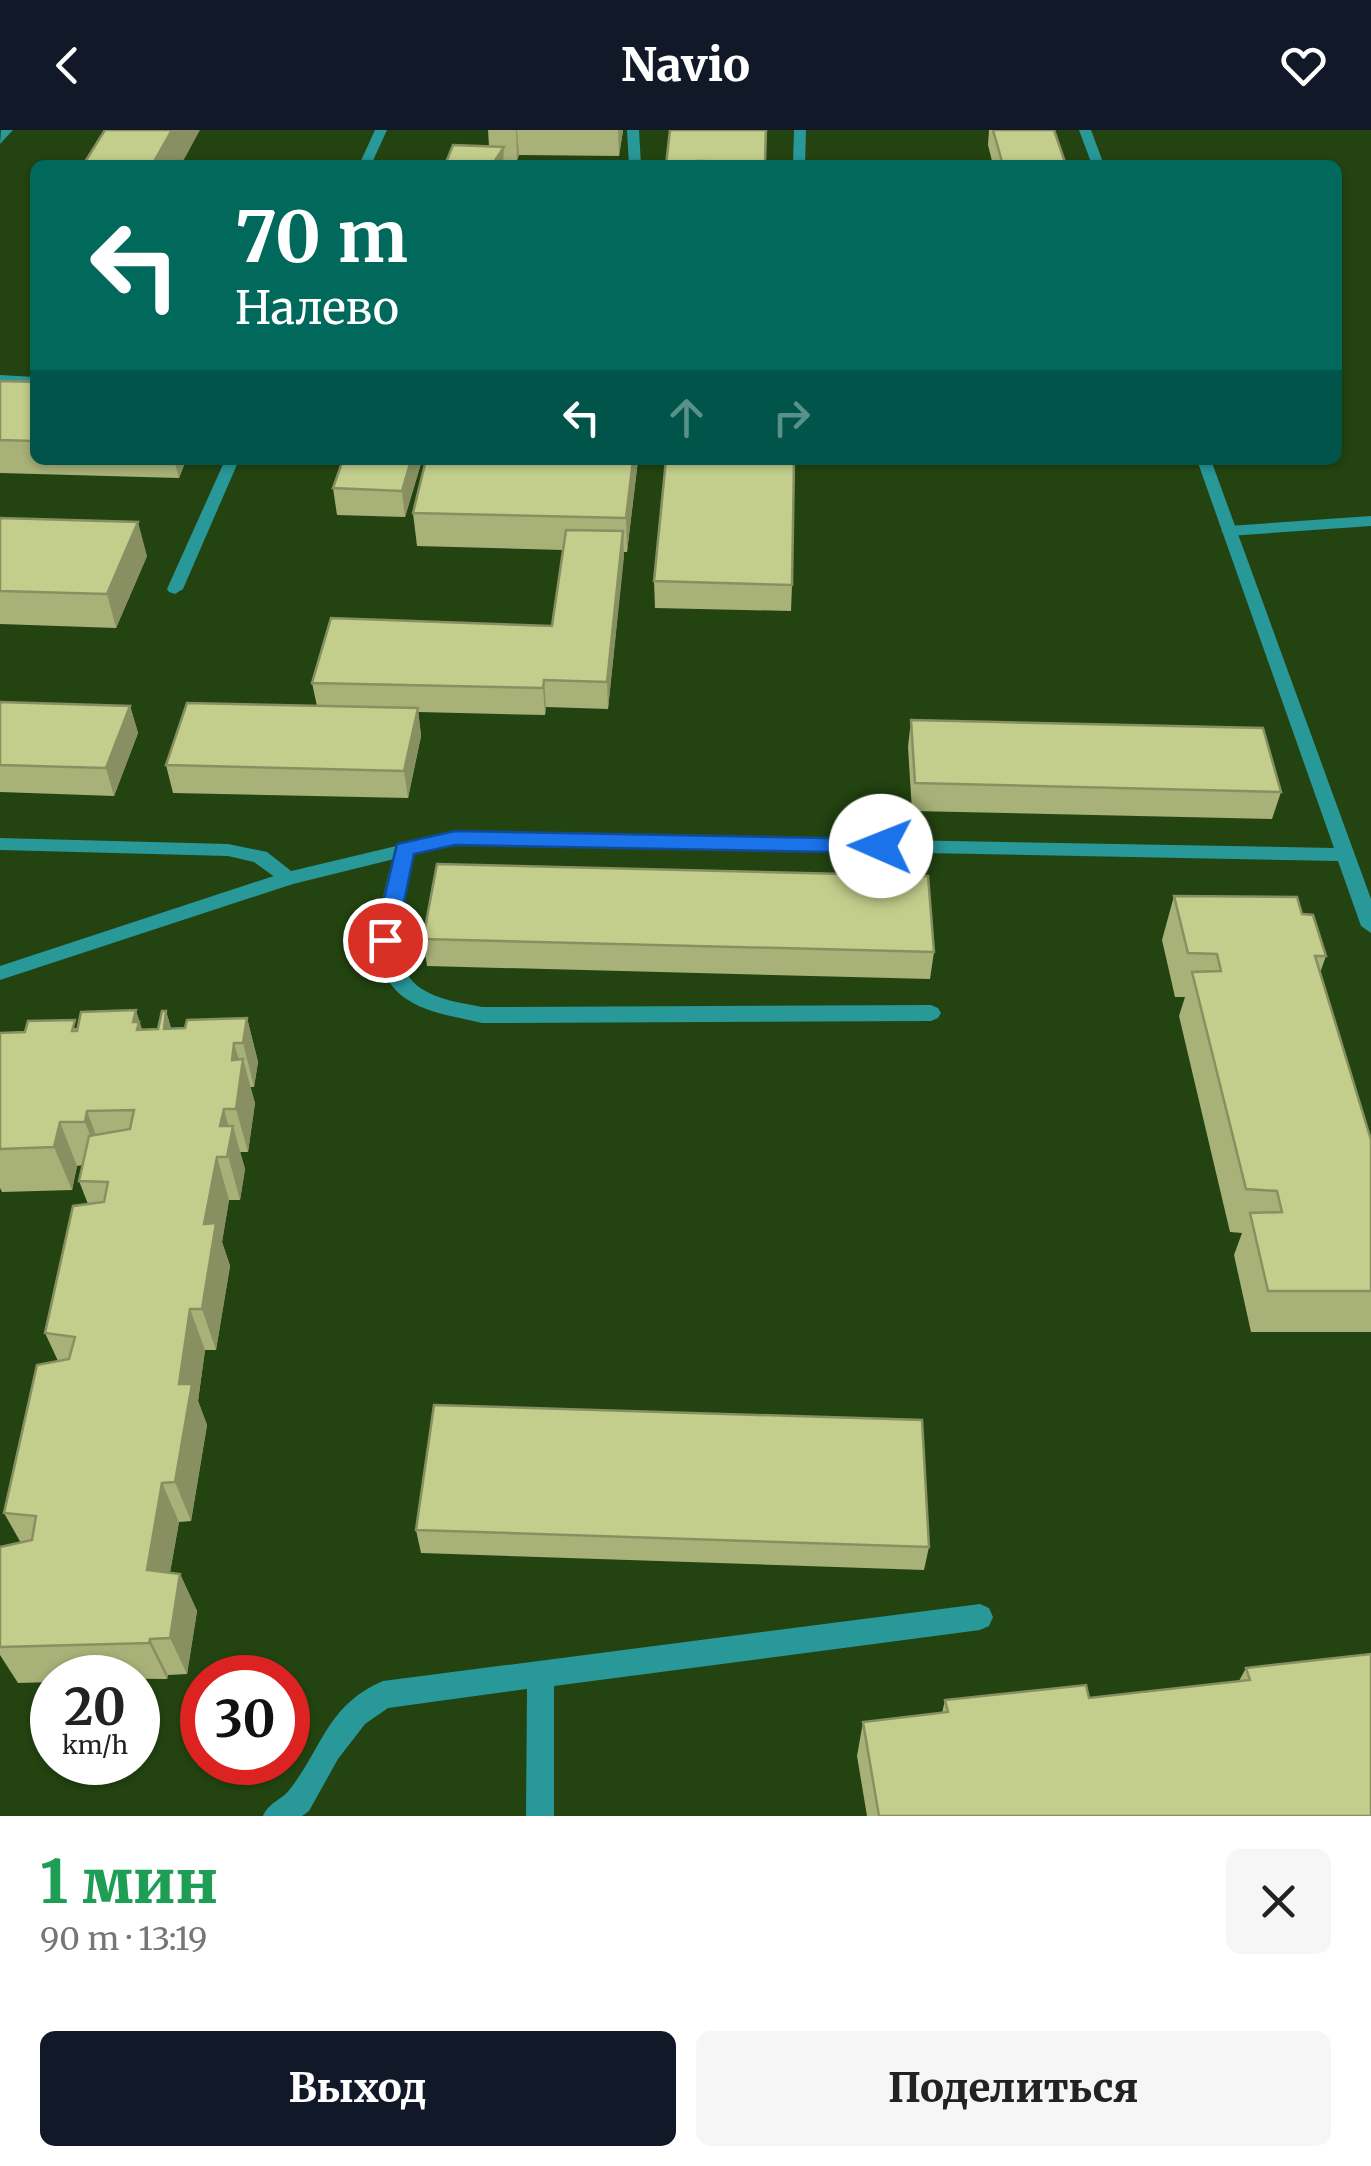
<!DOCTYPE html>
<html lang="ru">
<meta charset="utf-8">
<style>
body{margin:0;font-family:Merriweather,serif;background:#f6f6f6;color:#222;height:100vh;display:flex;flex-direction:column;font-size:38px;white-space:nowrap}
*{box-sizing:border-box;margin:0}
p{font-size:32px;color:#767676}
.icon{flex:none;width:55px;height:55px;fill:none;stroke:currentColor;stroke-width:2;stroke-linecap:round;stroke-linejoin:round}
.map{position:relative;height:1686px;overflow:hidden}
.side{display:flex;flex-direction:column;background:#fff;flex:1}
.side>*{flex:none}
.guide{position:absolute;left:30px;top:30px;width:1312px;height:305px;border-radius:15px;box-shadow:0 2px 8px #0004;background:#00695c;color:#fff;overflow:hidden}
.speed{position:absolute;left:30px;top:1525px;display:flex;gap:20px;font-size:50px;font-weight:700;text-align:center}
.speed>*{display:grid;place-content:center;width:130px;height:130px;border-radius:50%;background:#fff;box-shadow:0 2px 8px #0004;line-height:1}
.speed small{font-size:25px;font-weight:400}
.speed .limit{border:15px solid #d22;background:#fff;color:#111}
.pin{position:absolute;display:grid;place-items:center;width:85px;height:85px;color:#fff;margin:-42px;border:5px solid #fff;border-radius:50%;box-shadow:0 2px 10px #0007}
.me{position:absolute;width:110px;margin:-55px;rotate:271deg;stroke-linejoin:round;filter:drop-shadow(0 0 8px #0008)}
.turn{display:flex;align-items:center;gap:35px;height:210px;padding:0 40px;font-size:45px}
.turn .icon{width:130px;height:130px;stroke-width:2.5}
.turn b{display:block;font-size:70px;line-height:85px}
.lanes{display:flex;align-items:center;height:95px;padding:0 40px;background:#0003;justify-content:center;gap:50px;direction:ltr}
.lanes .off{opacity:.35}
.round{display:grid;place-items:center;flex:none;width:105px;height:105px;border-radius:15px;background:#f6f6f6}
.overview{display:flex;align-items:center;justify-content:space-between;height:170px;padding:0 40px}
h1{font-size:60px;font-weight:800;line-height:75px;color:#1e9e55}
.action{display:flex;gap:20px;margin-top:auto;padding:20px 40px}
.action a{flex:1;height:115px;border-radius:15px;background:#111827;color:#fff;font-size:40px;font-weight:800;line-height:115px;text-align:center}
.action a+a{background:#f6f6f6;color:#222}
header{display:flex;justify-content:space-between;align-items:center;height:130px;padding:0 40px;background:#111827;color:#fff;font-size:45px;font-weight:800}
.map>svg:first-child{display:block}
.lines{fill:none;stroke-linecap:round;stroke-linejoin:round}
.service{fill:#289899;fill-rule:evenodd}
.minor{fill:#289899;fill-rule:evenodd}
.wall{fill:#a8b178}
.shaded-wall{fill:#889062}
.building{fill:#c3ce8c;stroke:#889062;stroke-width:2.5}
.route{fill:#1a73e8;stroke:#114b97;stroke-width:2.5}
</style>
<header><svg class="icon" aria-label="back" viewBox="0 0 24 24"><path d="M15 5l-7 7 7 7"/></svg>Navio<svg class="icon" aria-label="heart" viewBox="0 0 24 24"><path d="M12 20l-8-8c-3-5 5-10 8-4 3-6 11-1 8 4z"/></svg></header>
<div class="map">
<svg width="1371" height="1686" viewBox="0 0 1371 1686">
<rect width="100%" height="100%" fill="#234410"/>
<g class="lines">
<g class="service">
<path d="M 1,0 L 13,0 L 0,14 Z"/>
<path d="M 375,0 L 387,0 L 371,35 L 359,35 Z"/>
<path d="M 627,0 L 639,0 L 641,35 L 629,35 Z"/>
<path d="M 794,0 L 806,0 L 805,35 L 793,35 Z"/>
<path d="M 0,245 L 35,247 L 35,255 L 0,253 Z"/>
<path d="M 225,330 L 239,330 L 183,459 L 175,464 L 169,462 L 167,459 Z"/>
<path d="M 1371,386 L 1371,396 L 1229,406 L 1221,401 L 1229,396 Z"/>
<path d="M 0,708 L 228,714 L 267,722 L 300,748 L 297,753 L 283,753 L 254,732 L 228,726 L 0,720 Z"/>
<path d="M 404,713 L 413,719 C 405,760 378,830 422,859 C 439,870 462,873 482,877 L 931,875 L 938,878 L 941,883 L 938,888 L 931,891 L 482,893 C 458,887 430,884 408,870 C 357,838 384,766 395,719 Z"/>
<path d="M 980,1474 L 989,1478 L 993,1487 L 989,1496 L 980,1500 L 554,1556 L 554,1686 L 526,1686 L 527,1559 L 388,1578 L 365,1594 L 338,1629 L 309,1681 L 302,1686 L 263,1686 C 269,1672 282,1670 290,1659 C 323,1617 327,1575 383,1551 Z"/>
</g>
<g class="minor">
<path d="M 1079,0 L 1091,0 L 1104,35 L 1092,35 Z"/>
<path d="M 1197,330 L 1211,330 L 1371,769 L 1371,803 L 1361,796 L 1338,731 L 455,714 L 293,754 L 0,850 L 0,836 L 283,743 L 455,702 L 1334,718 Z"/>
</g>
</g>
<g class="wall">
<path d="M 488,0 L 623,0 L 619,26 L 519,25 L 517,30 L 504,30 L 503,35 L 445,35 L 489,16 Z"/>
<path d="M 766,0 L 765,35 L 666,35 Z"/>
<path d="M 989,0 L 1054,0 L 1066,35 L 993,35 L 988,15 Z"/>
<path d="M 0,251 L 35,252 L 35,330 L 186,330 L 179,348 L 0,343 Z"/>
<path d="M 343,330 L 422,330 L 405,387 L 337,385 L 333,358 Z"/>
<path d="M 426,330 L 638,330 L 627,422 L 624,422 L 608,579 L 546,577 L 545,585 L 418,582 L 421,606 L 408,668 L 173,663 L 166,635 L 317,576 L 312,553 L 552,496 L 563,420 L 417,416 L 413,383 Z"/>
<path d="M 0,388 L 147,426 L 116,498 L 0,494 Z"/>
<path d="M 654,451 L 792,455 L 791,481 L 655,478 Z"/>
<path d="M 0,572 L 130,576 L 138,603 L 114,666 L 0,662 Z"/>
<path d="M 911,590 L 1281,662 L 1272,689 L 912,681 L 908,617 Z"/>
<path d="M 1174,766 L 1302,784 L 1326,826 L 1320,843 L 1371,1010 L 1371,1202 L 1251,1202 L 1234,1125 L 1242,1103 L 1230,1102 L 1179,886 L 1185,867 L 1175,867 L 1162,810 Z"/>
<path d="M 423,809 L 934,822 L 930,849 L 427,836 Z"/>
<path d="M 166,881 L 171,899 L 185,898 L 247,888 L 258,932 L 254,957 L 250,957 L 255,973 L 248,1022 L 240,1022 L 245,1039 L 240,1070 L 229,1070 L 222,1112 L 230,1136 L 216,1220 L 205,1220 L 198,1271 L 207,1295 L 191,1391 L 179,1392 L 170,1442 L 180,1444 L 197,1481 L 187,1544 L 168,1545 L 167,1549 L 52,1548 L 52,1552 L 18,1553 L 0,1525 L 0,1417 L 21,1413 L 4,1383 L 58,1231 L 45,1203 L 88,1074 L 79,1051 L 83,1035 L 77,1036 L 72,1060 L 2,1062 L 0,1058 L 0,903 L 78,898 L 158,899 Z"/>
<path d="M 416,1400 L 929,1417 L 924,1440 L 421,1423 Z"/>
<path d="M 1246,1538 L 1371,1686 L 867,1686 L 857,1626 L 863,1592 L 942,1583 L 945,1570 L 1089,1568 L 1239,1551 Z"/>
</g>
<g class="shaded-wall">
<path d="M 172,0 L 200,0 L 181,35 L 152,35 Z"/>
<path d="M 516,0 L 517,0 L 519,25 L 517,30 Z"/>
<path d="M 618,0 L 623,0 L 619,26 Z"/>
<path d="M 504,17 L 503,35 L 492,35 Z"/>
<path d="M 174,330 L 186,330 L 179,348 Z"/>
<path d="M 411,330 L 422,330 L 405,387 L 402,361 Z"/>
<path d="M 633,330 L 638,330 L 627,422 L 626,388 Z"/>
<path d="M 138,392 L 147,426 L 116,498 L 107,464 Z"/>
<path d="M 623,401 L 624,427 L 608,579 L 607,552 Z"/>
<path d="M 544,550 L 546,577 L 545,585 L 543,558 Z"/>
<path d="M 130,576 L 138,603 L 114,666 L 106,638 Z"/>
<path d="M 418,578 L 421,606 L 408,668 L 404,641 Z"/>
<path d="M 136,880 L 150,924 L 133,892 Z"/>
<path d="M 166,881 L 179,925 L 164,899 Z"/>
<path d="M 247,888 L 258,932 L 254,957 L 243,913 Z"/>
<path d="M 234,913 L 242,940 L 243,929 L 255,973 L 248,1022 L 236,979 L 232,930 Z"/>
<path d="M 224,979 L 231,1005 L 233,996 L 245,1039 L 240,1070 L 220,996 Z"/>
<path d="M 87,981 L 103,1024 L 101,1035 L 85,992 Z"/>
<path d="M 60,992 L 77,1036 L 72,1060 L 54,1017 Z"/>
<path d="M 217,1027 L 229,1070 L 222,1112 L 230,1136 L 216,1220 L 202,1179 L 204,1094 Z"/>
<path d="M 190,1179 L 205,1220 L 198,1271 L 207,1295 L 191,1391 L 175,1352 L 179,1254 Z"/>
<path d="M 162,1353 L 179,1392 L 164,1477 L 147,1440 Z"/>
<path d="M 180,1444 L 197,1481 L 187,1544 L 170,1508 Z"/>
<path d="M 150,1509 L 168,1545 L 167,1549 L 149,1513 Z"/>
</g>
<g class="building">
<path d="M 105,0 L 172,0 L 152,35 L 83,35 Z"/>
<path d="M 670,0 L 766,0 L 765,32 L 697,31 L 696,35 L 666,35 Z"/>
<path d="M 993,0 L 1054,0 L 1066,35 L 1003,35 Z"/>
<path d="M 453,15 L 504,17 L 492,35 L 445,35 Z"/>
<path d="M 0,251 L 35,252 L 35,311 L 0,310 Z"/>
<path d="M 343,330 L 411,330 L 402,361 L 333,358 Z"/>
<path d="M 426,330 L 633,330 L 626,388 L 413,383 Z"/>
<path d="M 666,330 L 794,331 L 792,455 L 654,451 Z"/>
<path d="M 0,388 L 138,392 L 107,464 L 0,461 Z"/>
<path d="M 566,400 L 623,401 L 607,552 L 544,550 L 543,558 L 312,553 L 331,488 L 552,496 Z"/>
<path d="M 0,572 L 130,576 L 106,638 L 0,635 Z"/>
<path d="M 187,573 L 418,578 L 404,641 L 166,635 Z"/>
<path d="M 911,590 L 1263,598 L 1281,662 L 915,653 Z"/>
<path d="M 437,734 L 928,746 L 934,822 L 423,809 Z"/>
<path d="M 1174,766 L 1297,767 L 1302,784 L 1313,785 L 1326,826 L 1315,826 L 1371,1010 L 1371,1161 L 1268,1161 L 1250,1083 L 1282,1082 L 1277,1061 L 1246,1059 L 1192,842 L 1221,841 L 1217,824 L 1188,823 Z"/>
<path d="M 136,880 L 133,892 L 139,892 L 137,900 L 158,899 L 162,881 L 166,881 L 164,899 L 185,898 L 187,890 L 247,888 L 243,913 L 234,913 L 232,930 L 243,929 L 236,979 L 224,979 L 220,996 L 233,996 L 227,1027 L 217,1027 L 204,1094 L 216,1093 L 202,1179 L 190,1179 L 179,1254 L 192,1254 L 175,1352 L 162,1353 L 147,1440 L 180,1444 L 170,1508 L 150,1509 L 149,1513 L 0,1517 L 0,1417 L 32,1410 L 36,1386 L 4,1383 L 37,1235 L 69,1229 L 75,1207 L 45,1203 L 73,1076 L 104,1072 L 108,1052 L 79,1051 L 89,1006 L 130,999 L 134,980 L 87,981 L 85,992 L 60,992 L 54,1017 L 0,1019 L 0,903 L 25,902 L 28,891 L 75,890 L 72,901 L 77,901 L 81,882 Z"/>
<path d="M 434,1275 L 922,1290 L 929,1417 L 416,1400 Z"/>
<path d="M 1371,1524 L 1371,1686 L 879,1686 L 863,1592 L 948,1582 L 945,1570 L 1086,1555 L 1089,1568 L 1250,1550 L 1246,1538 Z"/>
</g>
<path class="route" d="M 455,701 L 881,709 L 891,716 L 881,723 L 455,715 L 414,724 L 396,810 L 393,816 L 377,816 L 374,810 L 397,714 Z"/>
</svg>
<div class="speed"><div>20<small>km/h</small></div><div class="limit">30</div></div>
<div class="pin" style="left:385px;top:810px;background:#d93025"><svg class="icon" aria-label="arrive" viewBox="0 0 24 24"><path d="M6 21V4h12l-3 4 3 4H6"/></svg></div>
<svg class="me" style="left:881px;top:716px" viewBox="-20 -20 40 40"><circle r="19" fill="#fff"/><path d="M0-13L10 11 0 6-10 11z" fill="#1a73e8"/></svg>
<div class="guide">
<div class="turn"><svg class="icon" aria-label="left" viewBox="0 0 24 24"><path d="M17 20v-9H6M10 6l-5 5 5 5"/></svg><div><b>70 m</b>Налево</div></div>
<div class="lanes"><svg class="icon" aria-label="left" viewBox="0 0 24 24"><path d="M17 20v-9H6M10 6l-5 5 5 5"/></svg><svg class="icon off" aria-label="ahead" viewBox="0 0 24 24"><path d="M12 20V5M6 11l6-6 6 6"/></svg><svg class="icon off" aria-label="right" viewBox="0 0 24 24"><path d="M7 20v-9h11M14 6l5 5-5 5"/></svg></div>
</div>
</div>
<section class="side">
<div class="overview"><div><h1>1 мин</h1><p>90 m · 13:19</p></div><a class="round"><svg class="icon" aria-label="close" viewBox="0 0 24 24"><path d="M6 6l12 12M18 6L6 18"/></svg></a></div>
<div class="action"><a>Выход</a><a>Поделиться</a></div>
</section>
